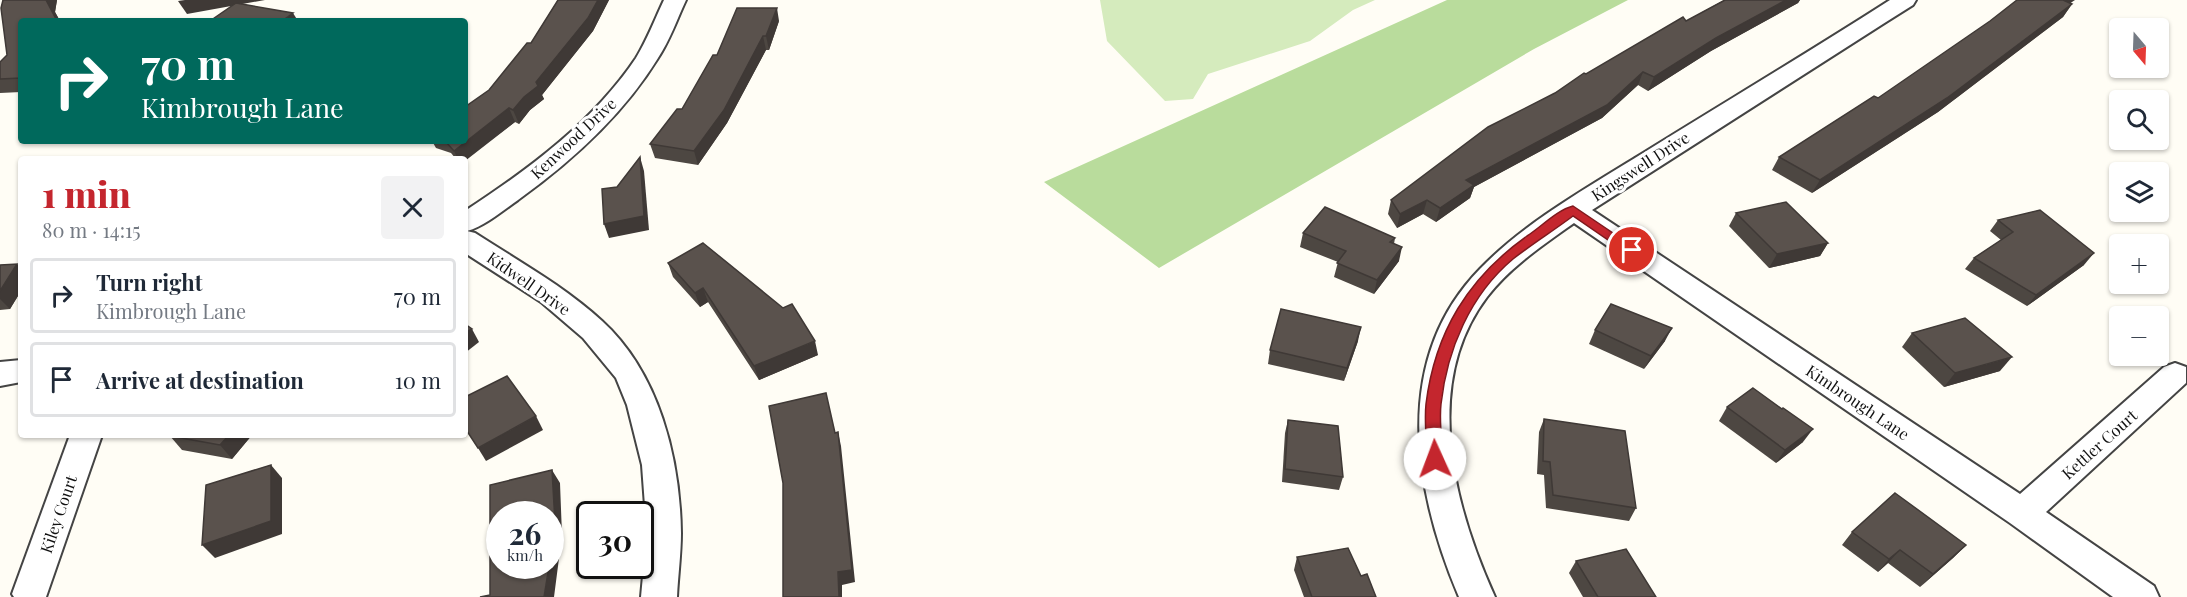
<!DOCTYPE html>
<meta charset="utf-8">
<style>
body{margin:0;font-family:"Playfair Display",serif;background:#f2f2f3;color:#1f2937;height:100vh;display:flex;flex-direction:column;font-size:22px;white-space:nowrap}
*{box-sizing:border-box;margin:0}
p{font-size:20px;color:#747a83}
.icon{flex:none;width:33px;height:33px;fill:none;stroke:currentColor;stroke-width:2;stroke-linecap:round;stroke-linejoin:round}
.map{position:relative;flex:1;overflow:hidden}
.details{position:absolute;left:18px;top:156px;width:450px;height:282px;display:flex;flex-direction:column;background:#fff;border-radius:6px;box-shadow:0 2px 4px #0004}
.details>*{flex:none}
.guide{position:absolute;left:18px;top:18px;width:450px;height:126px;border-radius:6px;box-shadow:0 2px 4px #0004;background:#00695c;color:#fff;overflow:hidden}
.needle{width:39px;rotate:161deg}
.controls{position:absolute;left:2109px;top:18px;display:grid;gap:12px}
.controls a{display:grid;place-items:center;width:60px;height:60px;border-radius:6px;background:#fff;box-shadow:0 2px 4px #0004;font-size:30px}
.speed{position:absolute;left:486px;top:501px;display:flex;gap:12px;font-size:30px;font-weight:700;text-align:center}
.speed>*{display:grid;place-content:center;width:78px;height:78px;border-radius:50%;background:#fff;box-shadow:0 2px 4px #0004;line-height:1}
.speed small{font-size:15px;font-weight:400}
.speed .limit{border:3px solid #111;border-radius:9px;background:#fff;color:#111}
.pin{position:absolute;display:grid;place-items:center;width:51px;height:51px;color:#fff;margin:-26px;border:3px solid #fff;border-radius:50%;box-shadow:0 2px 6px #0007}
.me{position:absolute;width:66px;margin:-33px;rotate:358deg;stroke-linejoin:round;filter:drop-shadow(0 0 4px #0008)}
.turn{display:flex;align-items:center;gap:21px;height:126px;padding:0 24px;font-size:27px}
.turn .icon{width:78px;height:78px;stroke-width:2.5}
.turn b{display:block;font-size:42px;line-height:51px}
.round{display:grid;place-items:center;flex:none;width:63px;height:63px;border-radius:6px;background:#f2f2f3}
.overview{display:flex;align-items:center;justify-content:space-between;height:102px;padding:0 24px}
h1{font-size:36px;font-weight:800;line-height:45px;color:#c4262e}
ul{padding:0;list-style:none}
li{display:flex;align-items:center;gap:18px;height:75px;margin:0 12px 9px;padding:0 12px;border:3px solid #e0e1e3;border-radius:6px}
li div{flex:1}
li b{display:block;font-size:22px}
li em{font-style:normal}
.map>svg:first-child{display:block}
.green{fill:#d5ebbd}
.forest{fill:#b9dc9c}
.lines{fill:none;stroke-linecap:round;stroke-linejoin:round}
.street-casing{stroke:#444;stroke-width:4}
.street{fill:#fff;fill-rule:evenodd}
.wall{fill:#4d4742}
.shaded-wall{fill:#3f3936}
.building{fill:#5a524d;stroke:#3f3936;stroke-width:1.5}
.route{fill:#c4262e;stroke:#7f191e;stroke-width:1.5}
.labels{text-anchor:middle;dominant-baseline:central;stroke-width:6;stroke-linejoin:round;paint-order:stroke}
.street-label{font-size:16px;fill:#111;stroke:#fff}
</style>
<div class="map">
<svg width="2187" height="597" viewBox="0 0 2187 597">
<rect width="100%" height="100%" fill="#fffdf5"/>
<path class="green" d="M 1100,0 L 1375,0 L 1353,10 L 1310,41 L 1208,74 L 1193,99 L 1165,101 L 1107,41 Z"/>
<path class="forest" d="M 1447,0 L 1628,0 L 1534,49 L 1159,268 L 1044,182 Z"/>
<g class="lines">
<g class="street-casing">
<g id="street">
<path d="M 664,0 L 686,0 C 677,19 670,40 658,58 C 623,115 572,161 518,200 C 502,211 485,226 467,231 L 475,233 C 518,261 564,286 602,321 C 659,373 680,458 681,533 C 681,554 678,576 677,597 L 641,597 L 647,533 L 642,465 L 627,405 L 616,378 L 583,338 L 541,302 L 465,253 L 465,211 C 529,169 593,122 636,58 C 647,40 655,19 664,0 Z"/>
<path d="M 1890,0 L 1916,0 L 1913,5 L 1886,22 L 1592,210 L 2020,494 L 2164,367 L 2175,363 L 2186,367 L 2186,383 L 2046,512 L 2154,586 L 2159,597 L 2113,597 L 2010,523 L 1574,223 C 1543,245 1510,267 1487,297 C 1421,384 1454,507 1495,597 L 1459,597 C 1414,491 1391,360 1480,269 C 1522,225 1583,190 1635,158 C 1720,105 1806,54 1890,0 Z"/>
<path d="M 21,360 L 21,382 L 0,386 L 0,362 Z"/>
<path d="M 70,435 L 102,435 L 46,597 L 14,597 L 12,594 Z"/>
</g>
</g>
<use href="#street" class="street"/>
</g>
<g class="wall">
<path d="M 3,0 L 57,0 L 55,12 L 60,21 L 21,21 L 21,92 L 0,93 L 0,62 L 7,55 L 1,8 Z"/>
<path d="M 558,0 L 609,0 L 593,31 L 542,95 L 544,99 L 530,110 L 519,124 L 515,122 L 465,159 L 456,159 L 451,153 L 436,148 L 432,141 L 465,141 L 489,90 L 531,43 Z"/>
<path d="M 1723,0 L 1800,0 L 1798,3 L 1711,51 L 1648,91 L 1638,85 L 1602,118 L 1474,187 L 1470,198 L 1436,222 L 1423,214 L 1397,228 L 1388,214 L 1391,200 L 1586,74 L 1686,21 L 1724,0 Z"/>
<path d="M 2070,3 L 2072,4 L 2063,17 L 1938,112 L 1812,193 L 1772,170 L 1779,157 L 1878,98 Z"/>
<path d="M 779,21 L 769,50 L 766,50 L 727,123 L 698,165 L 655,158 L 650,144 L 682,109 L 717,55 Z"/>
<path d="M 1736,213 L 1828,243 L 1820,256 L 1769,268 L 1729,226 Z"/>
<path d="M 1998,220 L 2084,265 L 2027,306 L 1965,269 L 1974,258 L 2001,240 L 1990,231 Z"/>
<path d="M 1303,233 L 1395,238 L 1394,244 L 1399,261 L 1374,294 L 1334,277 L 1338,262 L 1300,247 Z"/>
<path d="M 668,263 L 818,355 L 759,380 L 708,302 L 700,307 L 673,277 Z"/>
<path d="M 17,264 L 21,268 L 21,291 L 10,309 L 0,310 L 0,265 Z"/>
<path d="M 1595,330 L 1665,341 L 1644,369 L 1589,344 Z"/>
<path d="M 1912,333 L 2000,371 L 1944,387 L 1902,347 Z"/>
<path d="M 1358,341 L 1344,381 L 1268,364 L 1270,350 Z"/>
<path d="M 1727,407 L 1803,442 L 1776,463 L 1719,421 Z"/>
<path d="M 1544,419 L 1636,508 L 1629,521 L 1546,508 L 1544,475 L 1537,474 L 1539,432 Z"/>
<path d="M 1288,420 L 1343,477 L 1339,490 L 1282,482 L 1285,433 Z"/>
<path d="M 252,435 L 232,459 L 182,450 L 170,436 Z"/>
<path d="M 1852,532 L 1966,545 L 1953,558 L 1920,587 L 1888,563 L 1878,572 L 1842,545 Z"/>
<path d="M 1297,557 L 1361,576 L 1376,597 L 1304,597 L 1294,570 Z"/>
<path d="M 1576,561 L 1656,597 L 1583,597 L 1569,573 Z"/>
</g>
<g class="shaded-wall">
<path d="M 46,0 L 57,0 L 55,12 L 60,21 L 57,21 Z"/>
<path d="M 185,0 L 265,0 L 187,14 L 178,1 Z"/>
<path d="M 598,0 L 609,0 L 593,31 L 542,95 L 544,99 L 530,110 L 519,124 L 513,110 Z"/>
<path d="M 1786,0 L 1800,0 L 1798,3 L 1711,51 L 1648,91 L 1654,77 L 1716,38 Z"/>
<path d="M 2063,0 L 2075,0 L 2054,14 Z"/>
<path d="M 2072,4 L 2063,17 L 1938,112 L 1812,193 L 1820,180 Z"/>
<path d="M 777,8 L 779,21 L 769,50 L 766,36 Z"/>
<path d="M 293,13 L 298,21 L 282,21 Z"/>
<path d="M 763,36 L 766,50 L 727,123 L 698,165 L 694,151 Z"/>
<path d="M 1643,72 L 1638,85 L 1602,118 L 1474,187 L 1470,198 L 1436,222 L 1440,208 L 1466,180 Z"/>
<path d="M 509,108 L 515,122 L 465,161 L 465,159 L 458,159 L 454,151 Z"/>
<path d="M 640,157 L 644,171 L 649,230 L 609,238 L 604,224 Z"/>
<path d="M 1427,200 L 1423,214 L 1397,228 L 1400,214 Z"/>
<path d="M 1828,243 L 1820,256 L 1769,268 L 1777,254 Z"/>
<path d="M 1402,247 L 1399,261 L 1374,294 L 1377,280 Z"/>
<path d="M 2094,253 L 2084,265 L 2027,306 L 2036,295 Z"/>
<path d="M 17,264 L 21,268 L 21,291 L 10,309 L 0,299 L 0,291 Z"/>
<path d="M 703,288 L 708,302 L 700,307 L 695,293 Z"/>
<path d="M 1361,327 L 1358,341 L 1344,381 L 1347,368 Z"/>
<path d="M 1672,328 L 1665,341 L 1644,369 L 1651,356 Z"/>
<path d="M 472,329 L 479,342 L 465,353 L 465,333 Z"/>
<path d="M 815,341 L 818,355 L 759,380 L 754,366 Z"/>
<path d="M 2012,357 L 2000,371 L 1944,387 L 1955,373 Z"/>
<path d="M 536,416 L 543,430 L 486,461 L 478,448 Z"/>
<path d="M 1813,429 L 1803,442 L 1776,463 L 1785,450 Z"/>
<path d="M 838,432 L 841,446 L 855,582 L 842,585 L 842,597 L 839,597 L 838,572 Z"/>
<path d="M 229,435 L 252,435 L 232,459 L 220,445 Z"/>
<path d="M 271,465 L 282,478 L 282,534 L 215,558 L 202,545 Z"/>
<path d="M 552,470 L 560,483 L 562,535 L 554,597 L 544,597 L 549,566 L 550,566 Z"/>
<path d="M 1966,545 L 1953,558 L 1920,587 L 1933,574 Z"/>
<path d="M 1900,550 L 1888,563 L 1878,572 L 1889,559 Z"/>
</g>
<g class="building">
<path d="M 3,0 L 46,0 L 57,21 L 21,21 L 21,78 L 0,79 L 0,62 L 7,55 L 1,8 Z"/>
<path d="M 558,0 L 598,0 L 588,18 L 536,82 L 538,86 L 524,97 L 513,110 L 509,108 L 454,151 L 446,142 L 447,141 L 465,141 L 465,107 L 489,90 L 527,43 L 531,43 Z"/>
<path d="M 1725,0 L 1786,0 L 1716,38 L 1654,77 L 1643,72 L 1607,105 L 1466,180 L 1474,185 L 1440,208 L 1427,200 L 1400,214 L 1391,200 L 1488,127 L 1555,93 L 1584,73 L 1586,74 L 1683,17 L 1686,21 Z"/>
<path d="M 2017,0 L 2063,0 L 2072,4 L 1947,98 L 1820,180 L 1779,157 L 1874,96 L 1878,98 L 1990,21 Z"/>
<path d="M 236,3 L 293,13 L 282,21 L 210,21 Z"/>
<path d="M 737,8 L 777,8 L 766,36 L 763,36 L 724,110 L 694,151 L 650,144 L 677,109 L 682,109 L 713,55 L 717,55 Z"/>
<path d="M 640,157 L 644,216 L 604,224 L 602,189 L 617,187 Z"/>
<path d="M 1786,202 L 1828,243 L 1777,254 L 1736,213 Z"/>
<path d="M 1325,207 L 1395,238 L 1390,242 L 1402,247 L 1377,280 L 1337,263 L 1346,251 L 1303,233 Z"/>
<path d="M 2040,210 L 2094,253 L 2036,295 L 1974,258 L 2013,232 L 1998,220 Z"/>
<path d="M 703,243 L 783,308 L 792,304 L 815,341 L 754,366 L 703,288 L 695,293 L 668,263 Z"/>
<path d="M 17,264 L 0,291 L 0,265 Z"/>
<path d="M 1611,304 L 1672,328 L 1651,356 L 1595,330 Z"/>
<path d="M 1281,309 L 1361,327 L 1347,368 L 1270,350 Z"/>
<path d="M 1965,318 L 2012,357 L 1955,373 L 1912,333 Z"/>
<path d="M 465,324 L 472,329 L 465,333 Z"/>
<path d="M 507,376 L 536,416 L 478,448 L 465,428 L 465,397 Z"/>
<path d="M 1753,388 L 1782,409 L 1783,408 L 1813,429 L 1785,450 L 1727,407 Z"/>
<path d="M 826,393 L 835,433 L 838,432 L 852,570 L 838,572 L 839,597 L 783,597 L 783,483 L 769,406 Z"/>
<path d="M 1544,419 L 1625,431 L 1636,508 L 1553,495 L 1550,462 L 1543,461 Z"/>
<path d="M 1288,420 L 1338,426 L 1343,477 L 1285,469 Z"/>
<path d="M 171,435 L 229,435 L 220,445 L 170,436 Z"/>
<path d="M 271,465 L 271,521 L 202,545 L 206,485 Z"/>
<path d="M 552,470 L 555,522 L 550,552 L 550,514 L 500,514 L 500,566 L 549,566 L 544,597 L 480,597 L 490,595 L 490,485 Z"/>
<path d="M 1895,493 L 1966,545 L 1933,574 L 1900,550 L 1889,559 L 1852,532 Z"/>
<path d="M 1348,548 L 1361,576 L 1367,574 L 1376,597 L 1312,597 L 1297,557 Z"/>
<path d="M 1626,549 L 1656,597 L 1598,597 L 1576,561 Z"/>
</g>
<path class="route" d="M 1573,206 L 1638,250 L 1636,253 L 1627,253 L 1573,216 C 1553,231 1532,244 1513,259 C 1470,295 1447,350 1441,404 C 1439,422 1442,441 1443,459 L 1441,464 L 1435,465 L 1430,464 L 1427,459 C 1427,441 1424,422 1426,404 C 1435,332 1468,278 1527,236 C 1541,227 1557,210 1573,206 Z"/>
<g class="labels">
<g class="street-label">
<text transform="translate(573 138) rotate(-43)">Kenwood Drive</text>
<text transform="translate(1640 166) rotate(-33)">Kingswell Drive</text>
<text transform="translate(529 283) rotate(35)">Kidwell Drive</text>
<text transform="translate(1858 402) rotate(34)">Kimbrough Lane</text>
<text transform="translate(2099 444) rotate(-42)">Kettler Court</text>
<text transform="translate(58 514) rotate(-71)">Kiley Court</text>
</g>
</g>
</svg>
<div class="controls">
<a><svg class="needle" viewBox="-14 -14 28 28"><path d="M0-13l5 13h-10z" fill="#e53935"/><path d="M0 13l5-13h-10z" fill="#747a83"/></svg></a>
<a><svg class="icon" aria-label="search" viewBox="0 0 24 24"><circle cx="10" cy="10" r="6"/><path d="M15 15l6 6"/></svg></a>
<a><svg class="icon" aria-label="layers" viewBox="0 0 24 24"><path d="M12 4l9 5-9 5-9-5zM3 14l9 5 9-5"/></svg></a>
<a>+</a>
<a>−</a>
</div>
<div class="speed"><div>26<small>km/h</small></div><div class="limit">30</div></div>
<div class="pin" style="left:1632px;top:250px;background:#d93025"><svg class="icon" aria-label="arrive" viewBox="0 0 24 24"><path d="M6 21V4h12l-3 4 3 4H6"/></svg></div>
<svg class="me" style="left:1435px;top:459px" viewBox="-20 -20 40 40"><circle r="19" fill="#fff"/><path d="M0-13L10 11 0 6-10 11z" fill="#c4262e"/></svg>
<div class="guide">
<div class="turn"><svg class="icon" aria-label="right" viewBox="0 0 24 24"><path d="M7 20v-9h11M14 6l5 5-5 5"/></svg><div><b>70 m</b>Kimbrough Lane</div></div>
</div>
<section class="details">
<div class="overview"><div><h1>1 min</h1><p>80 m · 14:15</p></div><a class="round"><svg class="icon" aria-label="close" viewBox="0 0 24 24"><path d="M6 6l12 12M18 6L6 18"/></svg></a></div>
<ul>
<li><svg class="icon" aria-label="right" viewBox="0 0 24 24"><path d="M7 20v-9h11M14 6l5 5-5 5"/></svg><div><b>Turn right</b><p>Kimbrough Lane</p></div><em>70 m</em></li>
<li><svg class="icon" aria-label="arrive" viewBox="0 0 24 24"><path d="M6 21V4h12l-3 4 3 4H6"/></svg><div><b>Arrive at destination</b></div><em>10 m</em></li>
</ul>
</section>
</div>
